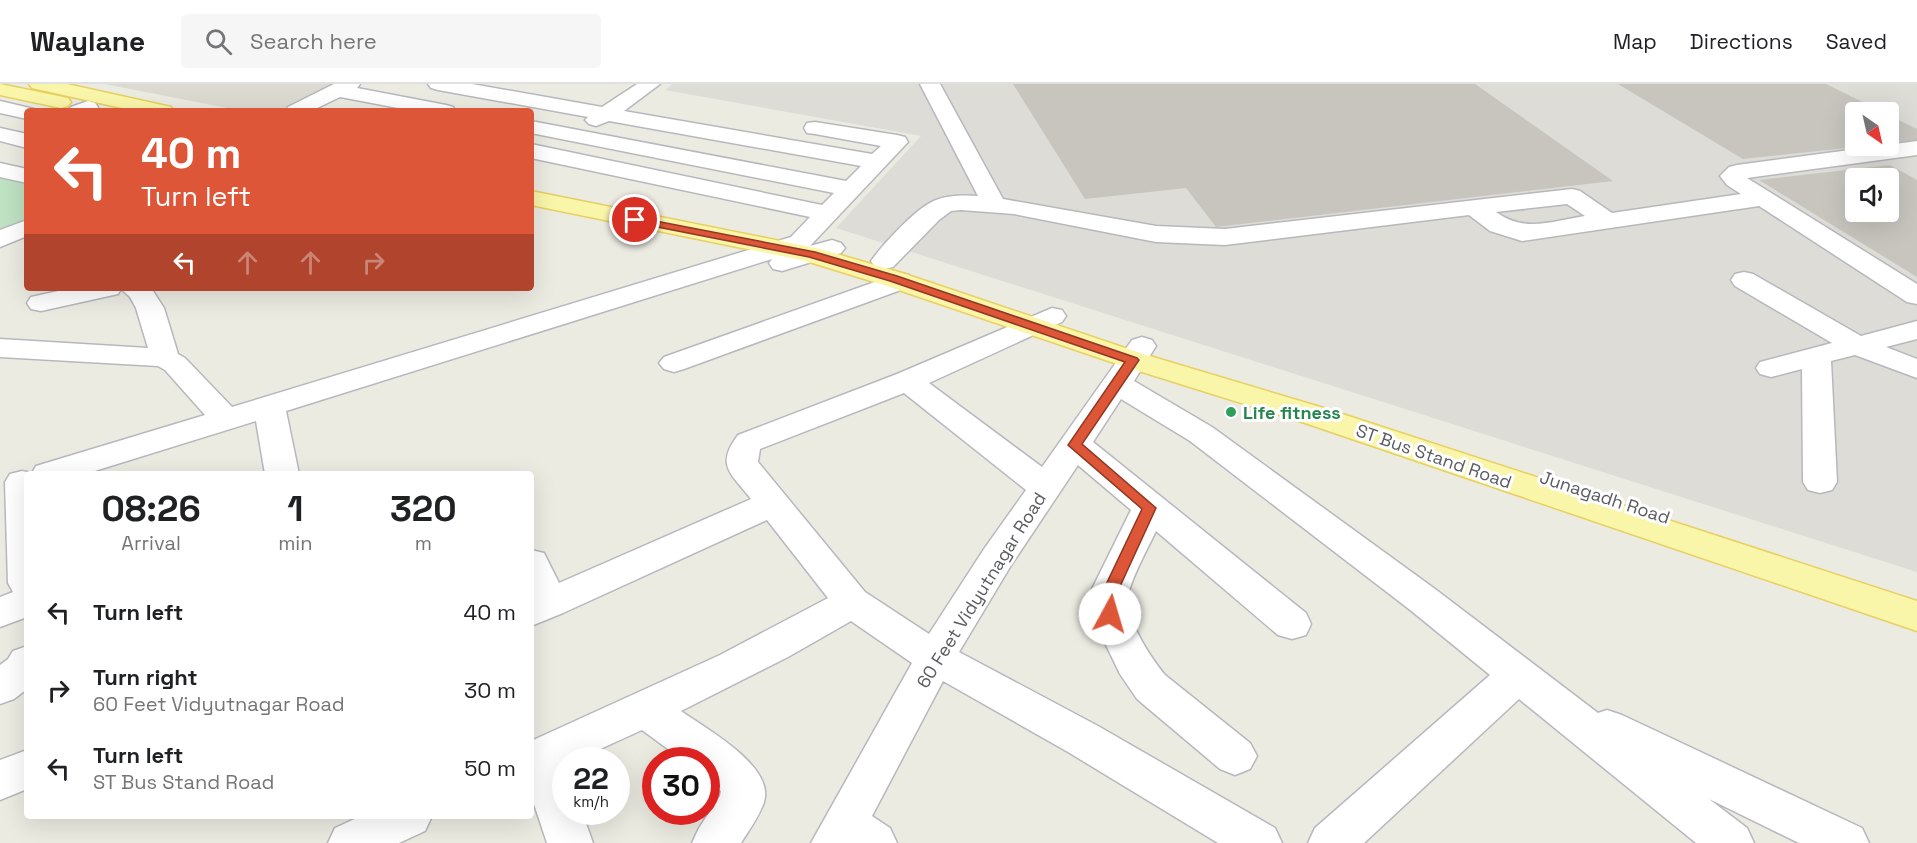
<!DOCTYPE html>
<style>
body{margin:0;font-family:"Space Grotesk",sans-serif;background:#f6f6f6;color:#202124;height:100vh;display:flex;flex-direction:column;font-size:22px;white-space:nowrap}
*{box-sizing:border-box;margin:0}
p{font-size:20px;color:#757577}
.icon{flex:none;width:33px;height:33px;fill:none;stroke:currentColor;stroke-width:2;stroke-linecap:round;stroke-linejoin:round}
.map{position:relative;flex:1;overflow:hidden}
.details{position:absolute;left:24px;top:387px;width:510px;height:348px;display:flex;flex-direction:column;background:#fff;border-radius:6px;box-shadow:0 6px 24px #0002}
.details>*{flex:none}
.guide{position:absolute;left:24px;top:24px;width:510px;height:183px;border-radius:6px;box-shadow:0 6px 24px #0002;background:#dc5637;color:#fff;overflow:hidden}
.needle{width:39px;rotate:146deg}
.fabs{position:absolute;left:1845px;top:18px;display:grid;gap:12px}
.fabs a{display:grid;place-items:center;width:54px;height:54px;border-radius:6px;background:#fff;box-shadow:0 6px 24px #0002;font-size:30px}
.speed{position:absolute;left:552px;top:663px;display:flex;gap:12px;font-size:30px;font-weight:700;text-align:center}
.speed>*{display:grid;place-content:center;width:78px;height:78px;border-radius:50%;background:#fff;box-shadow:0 6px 24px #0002;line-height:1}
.speed small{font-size:15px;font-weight:400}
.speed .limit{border:9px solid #d22;background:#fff;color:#111}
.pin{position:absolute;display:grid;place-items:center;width:51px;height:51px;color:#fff;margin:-26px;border:3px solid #fff;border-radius:50%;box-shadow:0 2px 6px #0007}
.me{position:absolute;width:66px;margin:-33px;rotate:6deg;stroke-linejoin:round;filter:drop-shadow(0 0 4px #0008)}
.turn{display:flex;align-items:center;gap:21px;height:126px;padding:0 18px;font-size:27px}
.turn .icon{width:78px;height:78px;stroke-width:2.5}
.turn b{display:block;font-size:42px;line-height:51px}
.lanes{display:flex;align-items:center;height:57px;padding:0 18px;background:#0003;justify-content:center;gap:30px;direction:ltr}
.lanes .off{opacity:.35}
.eta{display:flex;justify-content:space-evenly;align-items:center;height:102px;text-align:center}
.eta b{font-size:36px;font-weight:600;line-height:42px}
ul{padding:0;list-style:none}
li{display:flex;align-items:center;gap:18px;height:78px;padding:0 18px}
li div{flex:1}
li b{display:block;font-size:22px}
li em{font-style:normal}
header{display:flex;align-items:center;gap:36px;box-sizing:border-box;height:84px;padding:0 30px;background:#fff;border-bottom:2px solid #e0e0e0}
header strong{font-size:28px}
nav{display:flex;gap:33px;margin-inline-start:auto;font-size:21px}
.search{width:420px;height:54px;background:#f6f6f6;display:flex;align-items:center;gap:15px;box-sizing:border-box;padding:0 21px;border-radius:6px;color:#757577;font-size:22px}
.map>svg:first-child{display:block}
.industrial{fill:#dddcd6;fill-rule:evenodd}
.education{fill:#dcdad0}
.green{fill:#bfe2c3}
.building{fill:#c7c5be;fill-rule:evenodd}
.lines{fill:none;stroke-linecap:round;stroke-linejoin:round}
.minor-casing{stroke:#b7b8bd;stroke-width:3}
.major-casing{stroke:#e7d060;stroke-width:3}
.minor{fill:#fff;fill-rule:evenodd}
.major{fill:#f9f5a9;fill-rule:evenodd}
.route{fill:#dc5637;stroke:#8f3824;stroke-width:1.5}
.leisure-dot{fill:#2e9e5b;stroke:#fff;stroke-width:2}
.labels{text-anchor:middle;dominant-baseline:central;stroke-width:6;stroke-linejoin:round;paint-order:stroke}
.leisure-label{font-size:18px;font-weight:bold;fill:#27864d;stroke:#fff;text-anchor:start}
.street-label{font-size:18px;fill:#5a5c61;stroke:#fff}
</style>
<header>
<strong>Waylane</strong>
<div class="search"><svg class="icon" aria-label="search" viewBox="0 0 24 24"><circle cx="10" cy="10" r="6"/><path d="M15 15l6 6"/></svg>Search here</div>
<nav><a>Map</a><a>Directions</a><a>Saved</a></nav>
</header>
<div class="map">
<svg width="1917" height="759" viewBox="0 0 1917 759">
<rect width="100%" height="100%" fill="#ecebe2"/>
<path class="industrial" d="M 673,0 L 1917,0 L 1917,488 L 836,144 L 921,52 L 665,6 ZM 1856,28 L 1888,28 L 1888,62 L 1856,62 ZM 1856,94 L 1888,94 L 1888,128 L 1856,128 Z"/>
<path class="education" d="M 105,0 L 333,0 L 278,27 L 242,27 Z"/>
<path class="green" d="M 0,83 L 27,89 L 27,141 L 0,152 Z"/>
<g class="building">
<path d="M 1013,0 L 1475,0 L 1613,97 L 1216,143 L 1186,104 L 1085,115 Z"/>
<path d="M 1618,0 L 1826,0 L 1883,28 L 1856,28 L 1856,63 L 1743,75 Z"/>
<path d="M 1888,31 L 1917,45 L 1917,56 L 1888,59 Z"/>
<path d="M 1890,81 L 1917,96 L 1917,193 L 1759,96 ZM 1856,94 L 1888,94 L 1888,128 L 1856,128 Z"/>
</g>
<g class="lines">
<g class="minor-casing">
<g id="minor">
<path d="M 334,0 L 360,0 L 357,4 L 446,21 L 453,23 L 456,27 L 414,27 L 340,13 L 311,27 L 285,27 L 288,23 Z"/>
<path d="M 428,0 L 472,0 L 602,23 L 637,0 L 660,0 L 624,27 L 872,70 L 881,62 L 815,50 L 807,49 L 804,44 L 807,39 L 815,38 L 897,51 L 905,53 L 908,58 L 810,162 L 832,156 L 841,159 L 845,164 L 841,169 L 782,187 L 773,185 L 769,179 L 772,175 L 286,327 L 299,390 L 265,390 L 256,337 L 85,390 L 27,390 L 27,533 L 0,543 L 0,513 L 13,508 L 8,499 L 5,398 L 10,390 L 22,387 L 32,389 L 36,382 L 205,331 L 165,286 L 158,282 L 0,273 L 0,255 L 148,264 L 136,224 L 130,213 L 121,205 L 118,210 L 41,227 L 31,225 L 27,219 L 31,213 L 72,204 L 151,204 L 164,224 L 178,270 L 185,274 L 232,323 L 791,153 L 810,133 L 531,74 L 531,60 L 822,121 L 834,109 L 531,49 L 531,37 L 846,97 L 861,82 L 609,37 L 596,42 L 589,40 L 585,36 L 588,33 L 438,6 L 431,4 Z"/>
<path d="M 920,0 L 940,0 L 1003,115 L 1156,142 L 1225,145 L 1572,105 L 1580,107 L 1612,129 L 1741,110 L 1727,101 L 1720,92 L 1729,83 L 1737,81 L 1917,57 L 1917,71 L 1747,94 L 1917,200 L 1917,220 L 1907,218 L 1759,122 L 1522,157 L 1490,147 L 1469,131 L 1225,161 L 1156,158 L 1014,130 L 961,126 L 951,127 L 939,136 L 893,183 L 884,185 L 875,183 L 871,177 C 883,160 917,123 936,116 C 949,111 965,111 978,112 ZM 1567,120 L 1585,132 C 1552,137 1525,149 1496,128 Z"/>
<path d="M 0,17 L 34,25 L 36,27 L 27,27 L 27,35 L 0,29 Z"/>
<path d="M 88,17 L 95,19 L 98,23 L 96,27 L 68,27 L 71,23 Z"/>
<path d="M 0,44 L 27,50 L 27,64 L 0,57 Z"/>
<path d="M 0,79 L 27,85 L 27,99 L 0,93 Z"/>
<path d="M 27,136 L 27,152 L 0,163 L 0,146 Z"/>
<path d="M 1744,188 L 1753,190 L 1861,252 L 1917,237 L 1917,255 L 1886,263 L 1917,275 L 1917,294 L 1855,271 L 1831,277 L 1837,398 L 1832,406 L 1820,409 L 1808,406 L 1803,398 L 1802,285 L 1771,293 L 1760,290 L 1756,284 L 1760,278 L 1832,259 L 1735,202 L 1731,196 L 1735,190 Z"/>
<path d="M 900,189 L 909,191 L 913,197 L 909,203 L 684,285 L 674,288 L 664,285 L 659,279 L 664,273 Z"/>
<path d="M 1052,224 L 1062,226 L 1066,232 L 1062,238 L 929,299 L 1042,383 L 1132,256 L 1142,253 L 1152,256 L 1156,262 L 1134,297 L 1212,343 L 1435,505 L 1598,629 L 1607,626 L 1622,631 L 1862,744 L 1869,759 L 1799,759 L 1709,715 L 1747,744 L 1754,759 L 1696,759 L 1519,615 L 1364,759 L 1308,759 L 1315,744 L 1490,591 L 1409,525 L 1190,357 L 1121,315 L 1093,358 L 1306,529 L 1311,540 L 1306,551 L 1292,555 L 1278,551 L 1156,447 C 1147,466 1135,487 1129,507 C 1121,530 1151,574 1165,591 L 1250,659 L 1257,672 L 1250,685 L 1235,691 L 1220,685 L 1137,615 L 1120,590 L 1091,530 L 1090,519 L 1090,509 L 1131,426 L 1078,381 L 1010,483 L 959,568 L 1098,642 L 1275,744 L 1282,759 L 1218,759 L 1068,668 L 943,597 L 872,732 L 890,744 L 897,759 L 811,759 L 912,579 L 851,537 L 788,573 L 681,627 C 706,645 775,682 764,718 C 759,733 749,746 741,759 L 692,759 L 699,744 L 720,712 L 721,707 L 706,695 L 706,676 L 683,676 L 642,646 L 576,676 L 566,676 L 566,728 L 582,728 L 593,759 L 547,759 L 531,711 L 531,657 L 720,571 L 828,514 L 767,436 L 563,529 L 531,542 L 531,466 L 544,469 L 559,499 L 751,415 C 731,389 715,382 738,351 L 897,290 ZM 904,309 L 1026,406 L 984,465 L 929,550 L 865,508 L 758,378 L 760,365 Z"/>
<path d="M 27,562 L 27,605 L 14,615 L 0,620 L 0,581 L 8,575 L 13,567 Z"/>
<path d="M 27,666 L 27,705 L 0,716 L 0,676 Z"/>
<path d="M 361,732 L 432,732 L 425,747 L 399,759 L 328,759 L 335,744 Z"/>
</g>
</g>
<g class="major-casing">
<g id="major">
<path d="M 0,0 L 68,14 L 71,18 L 68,22 L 61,24 L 0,11 Z"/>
<path d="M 29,0 L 67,0 L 171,23 L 174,27 L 135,27 L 32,4 Z"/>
<path d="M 531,107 L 820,165 L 902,189 L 1143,270 L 1327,325 L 1917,517 L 1917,547 L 1305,339 L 1123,282 L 884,201 L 806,177 L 531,121 Z"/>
</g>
</g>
<use href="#minor" class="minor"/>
<use href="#major" class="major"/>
</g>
<path class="route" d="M 635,133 L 815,168 L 897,192 L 1137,274 L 1139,276 L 1082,360 L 1156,424 L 1117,509 L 1118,530 L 1116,534 L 1105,534 L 1102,509 L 1142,425 L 1068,361 L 1125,278 L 890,197 L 809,173 L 632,138 L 630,136 Z"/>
<circle class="leisure-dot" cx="1231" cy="328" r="6"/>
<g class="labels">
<g class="leisure-label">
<text x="1243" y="328">Life fitness</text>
</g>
<g class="street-label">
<text transform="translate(1434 372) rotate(19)">ST Bus Stand Road</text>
<text transform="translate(1605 413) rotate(18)">Junagadh Road</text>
<text transform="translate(981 506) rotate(-58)">60 Feet Vidyutnagar Road</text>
</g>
</g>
</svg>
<div class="fabs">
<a><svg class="needle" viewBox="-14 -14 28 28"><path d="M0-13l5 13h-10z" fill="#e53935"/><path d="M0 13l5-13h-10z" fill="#757577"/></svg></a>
<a><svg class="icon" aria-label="sound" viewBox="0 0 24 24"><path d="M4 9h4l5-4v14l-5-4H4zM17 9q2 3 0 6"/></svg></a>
</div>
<div class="speed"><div>22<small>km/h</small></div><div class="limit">30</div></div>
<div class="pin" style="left:635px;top:136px;background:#d93025"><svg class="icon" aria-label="arrive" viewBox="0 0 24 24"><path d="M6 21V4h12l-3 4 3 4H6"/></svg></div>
<svg class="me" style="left:1110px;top:530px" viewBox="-20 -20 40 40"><circle r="19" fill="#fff"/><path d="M0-13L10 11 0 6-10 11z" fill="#dc5637"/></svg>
<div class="guide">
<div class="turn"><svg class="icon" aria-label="left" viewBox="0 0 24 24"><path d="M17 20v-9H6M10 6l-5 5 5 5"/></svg><div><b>40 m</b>Turn left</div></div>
<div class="lanes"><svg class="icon" aria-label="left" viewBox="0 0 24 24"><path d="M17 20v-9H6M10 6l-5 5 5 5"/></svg><svg class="icon off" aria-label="ahead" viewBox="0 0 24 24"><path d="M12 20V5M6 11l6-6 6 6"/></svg><svg class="icon off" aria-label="ahead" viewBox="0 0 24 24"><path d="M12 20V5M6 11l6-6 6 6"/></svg><svg class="icon off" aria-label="right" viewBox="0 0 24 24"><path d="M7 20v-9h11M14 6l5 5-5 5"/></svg></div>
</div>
<section class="details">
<div class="eta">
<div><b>08:26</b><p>Arrival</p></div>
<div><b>1</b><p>min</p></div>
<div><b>320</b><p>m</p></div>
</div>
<ul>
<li><svg class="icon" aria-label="left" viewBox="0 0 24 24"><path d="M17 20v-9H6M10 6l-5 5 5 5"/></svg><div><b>Turn left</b></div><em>40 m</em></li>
<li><svg class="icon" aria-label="right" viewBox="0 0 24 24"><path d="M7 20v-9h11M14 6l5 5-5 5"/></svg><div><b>Turn right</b><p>60 Feet Vidyutnagar Road</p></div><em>30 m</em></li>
<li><svg class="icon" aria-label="left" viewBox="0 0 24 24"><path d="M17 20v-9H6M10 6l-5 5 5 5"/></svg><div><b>Turn left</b><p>ST Bus Stand Road</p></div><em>50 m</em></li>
</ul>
</section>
</div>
